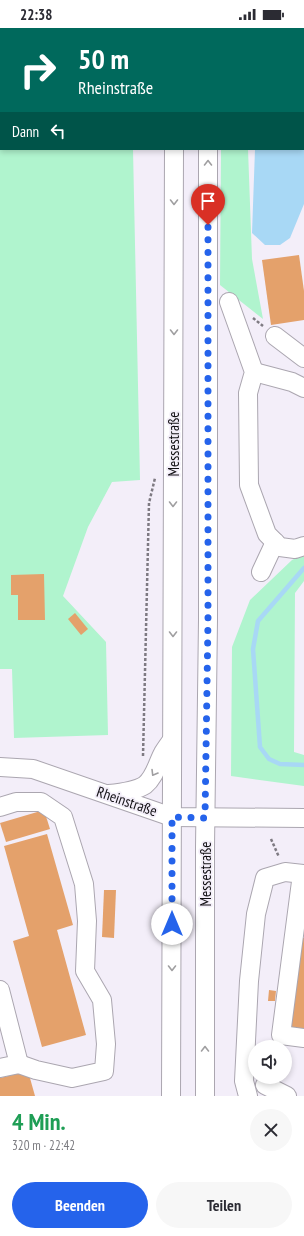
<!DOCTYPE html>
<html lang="de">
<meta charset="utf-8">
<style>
body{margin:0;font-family:"PT Sans Narrow",sans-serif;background:#f7f7f7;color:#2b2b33;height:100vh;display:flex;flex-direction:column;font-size:15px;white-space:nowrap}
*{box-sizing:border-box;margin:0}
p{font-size:13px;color:#7c7c81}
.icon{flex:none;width:22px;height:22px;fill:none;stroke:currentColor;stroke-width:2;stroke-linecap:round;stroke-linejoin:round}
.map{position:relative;height:1068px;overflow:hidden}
.details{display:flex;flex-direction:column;background:#fff;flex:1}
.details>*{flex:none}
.hud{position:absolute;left:0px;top:0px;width:304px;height:122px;box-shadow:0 2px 6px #0003;background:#00695c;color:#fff;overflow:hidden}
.controls{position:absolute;left:248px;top:1012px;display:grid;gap:8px}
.controls a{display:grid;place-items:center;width:44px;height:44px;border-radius:50%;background:#fff;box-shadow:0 2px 6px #0003;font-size:20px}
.pin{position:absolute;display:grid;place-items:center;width:34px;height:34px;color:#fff;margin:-41px -17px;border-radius:50% 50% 50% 0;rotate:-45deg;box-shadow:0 0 4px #0007}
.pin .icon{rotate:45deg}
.me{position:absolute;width:44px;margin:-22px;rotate:0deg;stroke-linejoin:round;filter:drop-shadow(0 0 3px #0008)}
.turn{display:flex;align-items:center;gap:14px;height:84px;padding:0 12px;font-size:18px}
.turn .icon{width:52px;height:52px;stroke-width:2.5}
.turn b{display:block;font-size:28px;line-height:34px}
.then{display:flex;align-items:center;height:38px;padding:0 12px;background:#0003;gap:8px;font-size:15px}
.round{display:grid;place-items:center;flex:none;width:42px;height:42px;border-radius:21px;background:#f7f7f7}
.summary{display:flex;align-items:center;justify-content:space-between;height:68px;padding:0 12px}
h1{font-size:24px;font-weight:700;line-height:30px;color:#1e9e55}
.action{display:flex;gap:8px;margin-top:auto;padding:8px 12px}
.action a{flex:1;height:46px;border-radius:24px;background:#2563eb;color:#fff;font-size:16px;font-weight:700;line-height:46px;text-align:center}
.action a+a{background:#f7f7f7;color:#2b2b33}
.status{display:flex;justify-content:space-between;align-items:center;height:28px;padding:0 20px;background:#fff;direction:ltr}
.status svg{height:11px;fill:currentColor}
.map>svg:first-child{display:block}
.green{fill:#b0f4ce}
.water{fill:#a8d8f5}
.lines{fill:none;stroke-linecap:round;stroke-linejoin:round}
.stream{stroke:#a8d8f5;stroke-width:4.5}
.building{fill:#e4a16b}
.minor-casing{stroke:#aba6b0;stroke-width:20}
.path{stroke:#7e7a82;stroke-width:2.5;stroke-dasharray:3 2;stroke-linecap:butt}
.minor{stroke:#fff;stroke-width:18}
.oneway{stroke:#a09fa1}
.route{stroke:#2563eb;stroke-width:7;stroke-dasharray:0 12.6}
.labels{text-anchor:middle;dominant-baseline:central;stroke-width:3.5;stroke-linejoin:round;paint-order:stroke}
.street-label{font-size:15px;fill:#110f13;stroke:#f3eef9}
</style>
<div class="status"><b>22:38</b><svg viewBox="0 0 49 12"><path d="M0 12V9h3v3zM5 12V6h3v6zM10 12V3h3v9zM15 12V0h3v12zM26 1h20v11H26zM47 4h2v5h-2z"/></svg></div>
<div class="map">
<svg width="304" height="1068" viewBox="0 0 304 1068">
<rect width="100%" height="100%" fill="#f3eef9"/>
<g class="green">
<path d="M 0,0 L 85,0 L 84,1 L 1,1 L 1,9 L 0,9 Z"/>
<path d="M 222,0 L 304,0 L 304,15 L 303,16 L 303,1 L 222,1 Z"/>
<path d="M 0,38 L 1,38 L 1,121 L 133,121 L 140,452 L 112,454 L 88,499 L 63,568 L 106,614 L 108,707 L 14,710 L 12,641 L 0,641 Z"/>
<path d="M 221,121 L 248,121 L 252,231 L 263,291 L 220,257 Z"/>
<path d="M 304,526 L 304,553 L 295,565 L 294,724 L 304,727 L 304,758 L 231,748 L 232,619 L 250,572 L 292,532 Z"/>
</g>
<path class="water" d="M 303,60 L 304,61 L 304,176 L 290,210 L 280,217 L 265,217 L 252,205 L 255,121 L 303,121 Z"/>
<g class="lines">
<path class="stream" d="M 304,540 L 258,593 L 253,621 L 260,719 L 269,731 L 280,736 L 304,737"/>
</g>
<g class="building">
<path d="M 299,227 L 304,263 L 304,292 L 271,297 L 262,232 Z"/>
<path d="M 44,546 L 45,592 L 18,592 L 18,567 L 11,567 L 11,547 Z"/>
<path d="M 75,585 L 88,601 L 81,607 L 68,591 Z"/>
<path d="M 44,782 L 50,801 L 6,814 L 0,795 Z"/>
<path d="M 47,806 L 73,897 L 57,902 L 86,1007 L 42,1019 L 13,913 L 29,908 L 4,818 Z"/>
<path d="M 104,862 L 116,862 L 114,910 L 102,909 Z"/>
<path d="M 303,910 L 304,910 L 304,1003 L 289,1001 Z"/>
<path d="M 269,962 L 276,963 L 275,973 L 268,973 Z"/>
<path d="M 28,1043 L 35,1068 L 0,1068 L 0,1050 Z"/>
</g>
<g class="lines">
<g class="minor-casing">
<g id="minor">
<path d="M 94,0 L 94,1"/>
<path d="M 208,0 L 208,1"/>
<path d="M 175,1 L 175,0"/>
<path d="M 303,30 L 304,29"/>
<path d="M 229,274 L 254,344 L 248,365 L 249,457 L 267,506 L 280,519 L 295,521 L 304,518"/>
<path d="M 275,308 L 304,330"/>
<path d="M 254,344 L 292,354 L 304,360"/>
<path d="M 261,544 L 275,514"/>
<path d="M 0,739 L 33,741 L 172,789 L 304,790"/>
<path d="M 109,766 C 119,765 136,763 145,757 C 155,749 157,736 163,725 C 166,720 169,716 172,712"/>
<path d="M 0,779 L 16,774 L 41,774 L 63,789 L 84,856 L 87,893 L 85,943 L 102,972 L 106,1016 L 104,1043 L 72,1050 L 36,1042 L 19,1036 L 0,1040"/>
<path d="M 302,846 L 281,1007 L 304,1010"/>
<path d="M 0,962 L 19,1036"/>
<path d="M 265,1057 L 287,1068"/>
<path d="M 171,1068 L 174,121"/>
<path d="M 205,1068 L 205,819 L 208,592 L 208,121"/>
<path d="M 248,1068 L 244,1053 L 249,953 L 256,886 L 265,850 L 285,844 L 304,846"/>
</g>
</g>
<g class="path">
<path d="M 0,12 L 1,12"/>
<path d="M 253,290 L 263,298"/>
<path d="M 143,728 L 149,475 L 155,450"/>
<path d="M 271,811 L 279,829"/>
</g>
<use href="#minor" class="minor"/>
</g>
<defs><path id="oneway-chevron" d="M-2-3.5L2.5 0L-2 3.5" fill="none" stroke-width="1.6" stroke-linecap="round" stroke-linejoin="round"/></defs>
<g class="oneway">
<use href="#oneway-chevron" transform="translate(208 135) rotate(-90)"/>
<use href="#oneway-chevron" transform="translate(174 174) rotate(90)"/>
<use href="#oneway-chevron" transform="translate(174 304) rotate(90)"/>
<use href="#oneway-chevron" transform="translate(173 476) rotate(90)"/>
<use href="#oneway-chevron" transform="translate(173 606) rotate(90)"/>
<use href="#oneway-chevron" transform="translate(154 745) rotate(121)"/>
<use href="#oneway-chevron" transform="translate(172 940) rotate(90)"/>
<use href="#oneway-chevron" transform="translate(205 1021) rotate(-90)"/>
</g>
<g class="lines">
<path class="route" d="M 172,896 L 172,789 L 205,790 L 208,592 L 208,197"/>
</g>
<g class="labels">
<g class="street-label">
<text transform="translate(173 416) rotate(-90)">Messestraße</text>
<text transform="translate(127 773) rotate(19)">Rheinstraße</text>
<text transform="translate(205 846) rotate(-90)">Messestraße</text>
</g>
</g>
</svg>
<div class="controls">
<a><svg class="icon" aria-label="sound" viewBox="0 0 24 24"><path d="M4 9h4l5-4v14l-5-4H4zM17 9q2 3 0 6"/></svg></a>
</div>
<div class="pin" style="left:208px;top:197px;background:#d93025"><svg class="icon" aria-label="arrive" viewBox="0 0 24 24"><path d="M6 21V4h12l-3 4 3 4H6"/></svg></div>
<svg class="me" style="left:172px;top:896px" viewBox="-20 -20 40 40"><circle r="19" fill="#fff"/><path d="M0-13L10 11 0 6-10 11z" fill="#2563eb"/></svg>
<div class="hud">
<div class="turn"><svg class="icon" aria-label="right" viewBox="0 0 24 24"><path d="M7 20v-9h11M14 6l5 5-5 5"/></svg><div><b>50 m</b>Rheinstraße</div></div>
<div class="then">Dann<svg class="icon" aria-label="left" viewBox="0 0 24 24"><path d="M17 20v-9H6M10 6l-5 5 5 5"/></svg></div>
</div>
</div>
<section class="details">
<div class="summary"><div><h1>4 Min.</h1><p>320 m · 22:42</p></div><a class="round"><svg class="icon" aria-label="close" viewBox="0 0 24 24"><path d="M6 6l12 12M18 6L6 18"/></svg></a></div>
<div class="action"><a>Beenden</a><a>Teilen</a></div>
</section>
